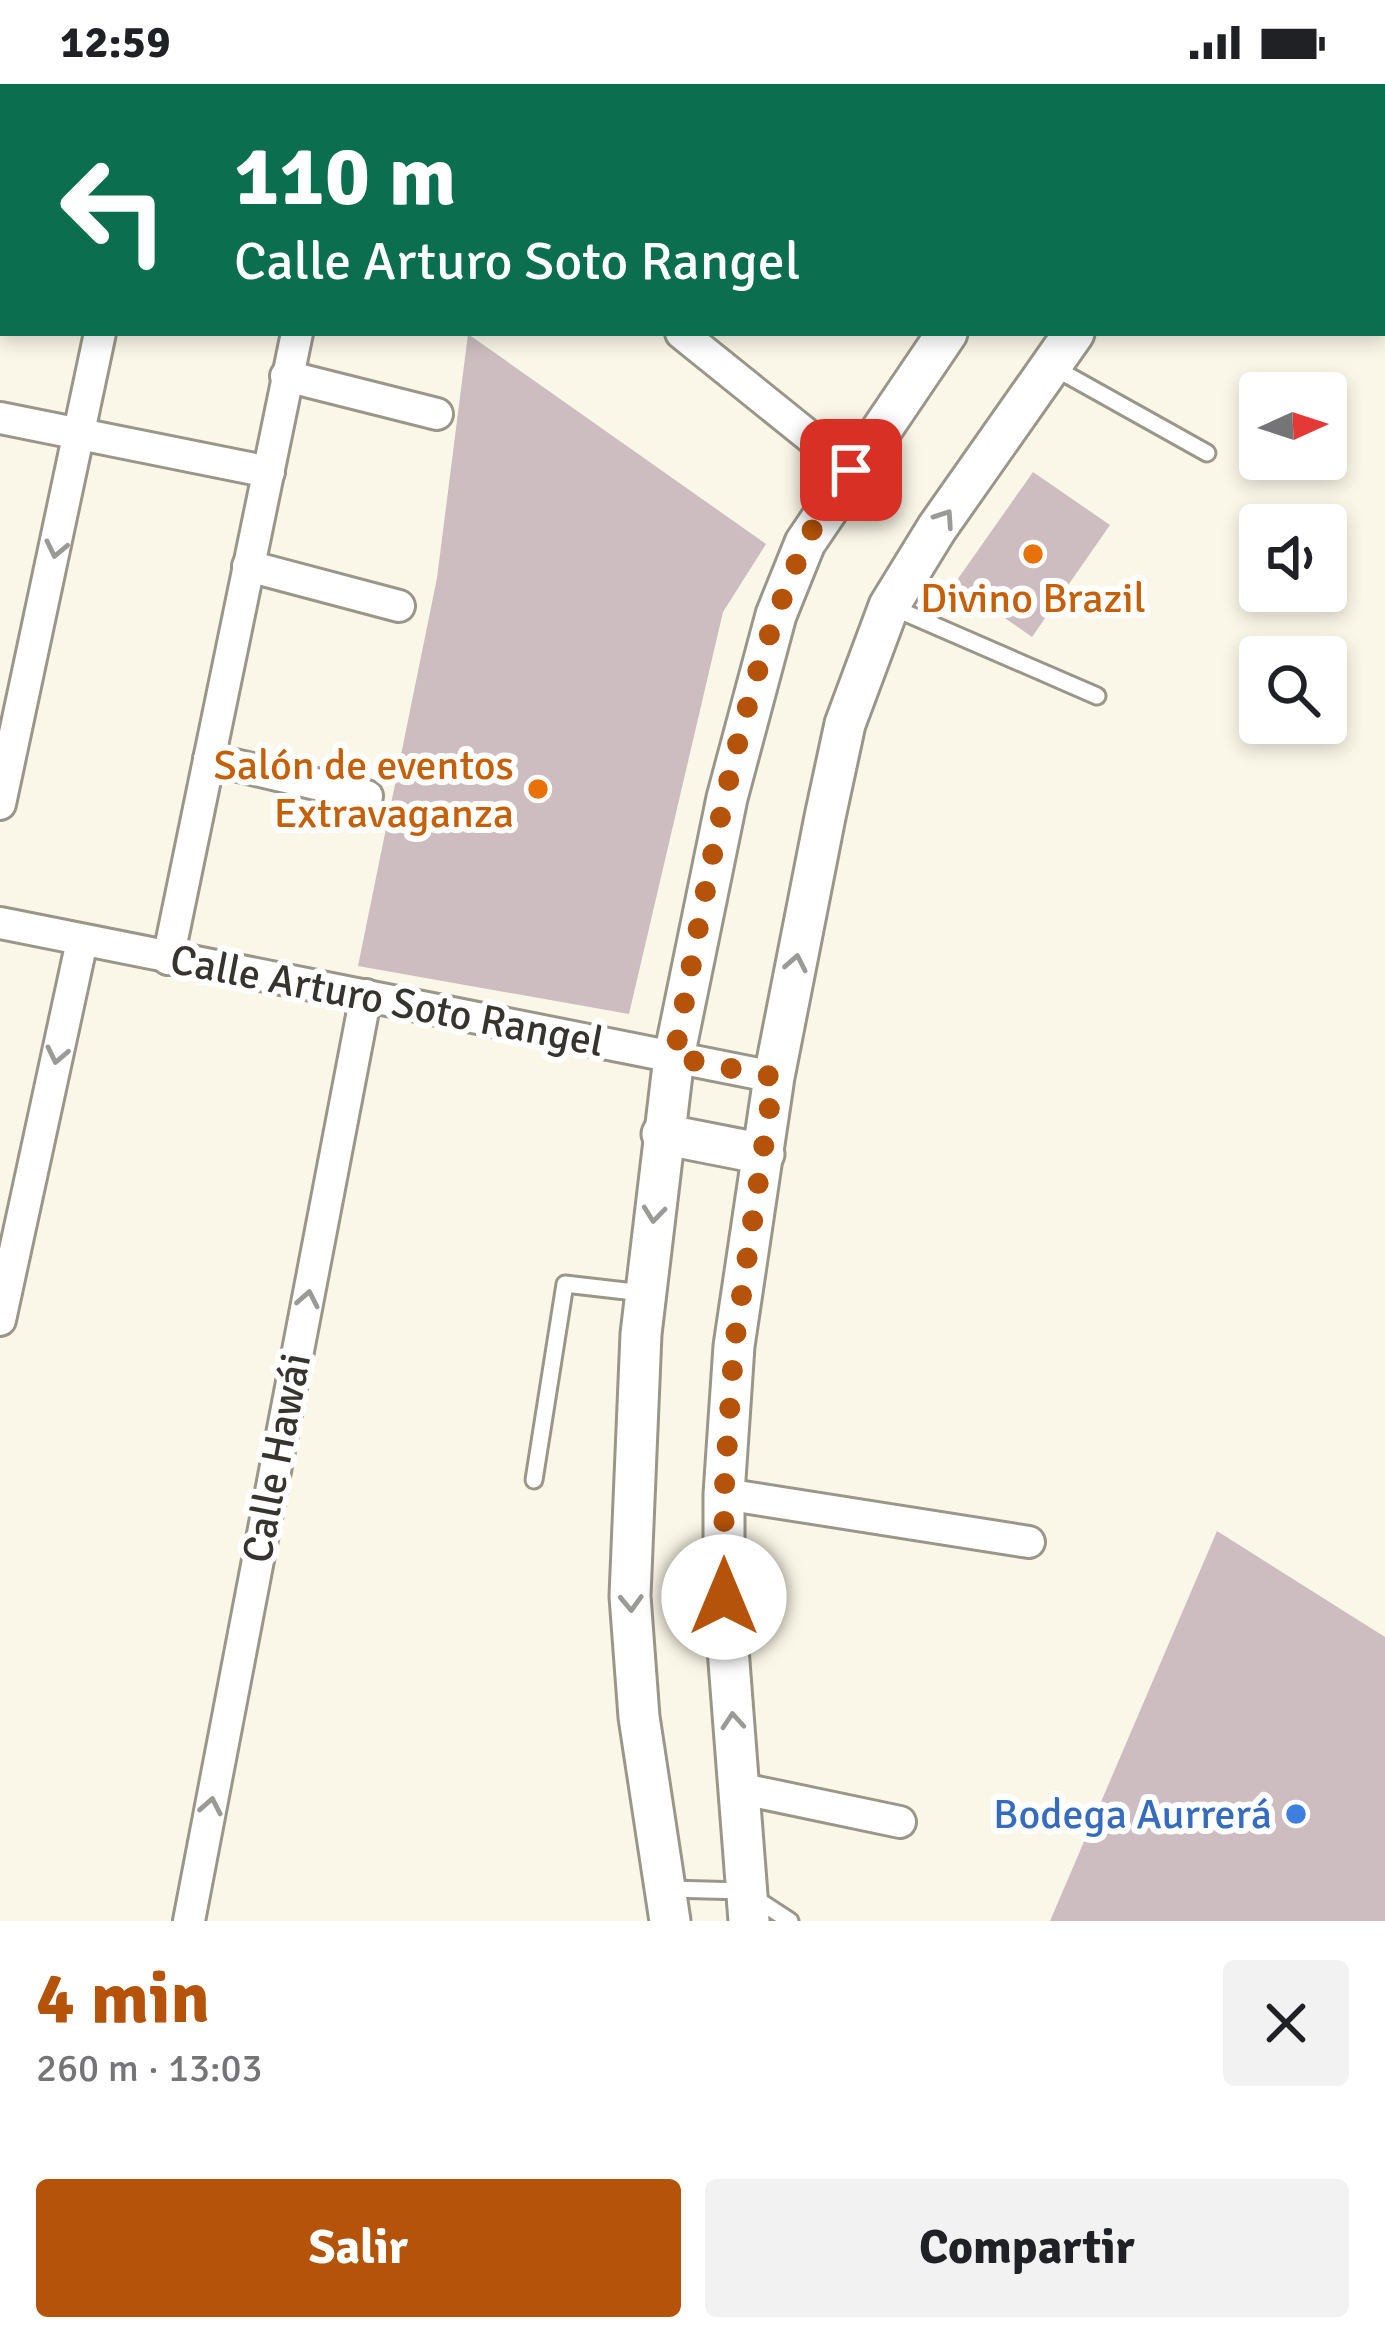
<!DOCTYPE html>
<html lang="es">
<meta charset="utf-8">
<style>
body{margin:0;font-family:Signika,sans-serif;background:#f2f2f2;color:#202124;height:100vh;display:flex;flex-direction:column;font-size:45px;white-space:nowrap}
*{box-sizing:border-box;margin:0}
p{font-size:39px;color:#757577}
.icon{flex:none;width:66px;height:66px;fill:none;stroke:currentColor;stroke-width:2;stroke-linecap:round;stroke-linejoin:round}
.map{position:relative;height:1837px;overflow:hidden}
.details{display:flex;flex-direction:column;background:#fff;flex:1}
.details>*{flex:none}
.guide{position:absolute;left:0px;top:0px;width:1386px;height:252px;box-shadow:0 6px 18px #0003;background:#0b6e4f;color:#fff;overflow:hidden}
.needle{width:78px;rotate:87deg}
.buttons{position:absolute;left:1239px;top:288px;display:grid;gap:24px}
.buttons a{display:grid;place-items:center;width:108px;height:108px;border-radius:12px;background:#fff;box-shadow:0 6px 18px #0003;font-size:60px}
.pin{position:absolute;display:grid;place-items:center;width:102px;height:102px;color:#fff;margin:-51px;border-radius:24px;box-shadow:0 6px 18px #0006}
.me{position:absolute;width:132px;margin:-66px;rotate:0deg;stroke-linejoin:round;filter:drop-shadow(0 0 9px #0008)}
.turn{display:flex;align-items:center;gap:42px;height:252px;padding:0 36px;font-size:54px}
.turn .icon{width:156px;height:156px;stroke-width:2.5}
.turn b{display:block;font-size:84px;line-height:102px}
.round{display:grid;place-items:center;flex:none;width:126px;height:126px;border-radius:12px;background:#f2f2f2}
.headline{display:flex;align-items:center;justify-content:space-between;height:204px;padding:0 36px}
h1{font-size:72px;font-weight:700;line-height:90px;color:#b45309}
.primary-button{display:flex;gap:24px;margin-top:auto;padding:24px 36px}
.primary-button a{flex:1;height:138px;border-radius:12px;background:#b45309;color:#fff;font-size:48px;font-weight:700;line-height:138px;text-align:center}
.primary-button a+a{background:#f2f2f2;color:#202124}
.status{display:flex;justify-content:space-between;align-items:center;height:84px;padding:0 60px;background:#fff;direction:ltr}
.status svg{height:33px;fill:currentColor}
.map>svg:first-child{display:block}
.building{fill:#cdbdc1}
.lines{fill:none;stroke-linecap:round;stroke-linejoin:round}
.service-casing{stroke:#9a9689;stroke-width:21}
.minor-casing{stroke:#9a9689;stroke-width:36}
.tertiary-casing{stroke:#9a9689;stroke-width:45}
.service{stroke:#fff;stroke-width:15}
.minor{stroke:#fff;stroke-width:30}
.tertiary{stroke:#fff;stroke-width:39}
.oneway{stroke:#9a9a97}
.route{stroke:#b45309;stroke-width:21;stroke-dasharray:0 37.8}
.food-dot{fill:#e8710a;stroke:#fff;stroke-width:4.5}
.shop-dot{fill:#3f7fe0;stroke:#fff;stroke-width:4.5}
.labels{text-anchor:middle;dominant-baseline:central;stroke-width:12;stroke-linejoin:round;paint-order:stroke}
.food-label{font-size:42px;fill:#c56008;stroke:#fff}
.street-label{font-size:42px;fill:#36342f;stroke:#fff}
.shop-label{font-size:42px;fill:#366cbe;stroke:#fff;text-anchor:end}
</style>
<div class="status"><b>12:59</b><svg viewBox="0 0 49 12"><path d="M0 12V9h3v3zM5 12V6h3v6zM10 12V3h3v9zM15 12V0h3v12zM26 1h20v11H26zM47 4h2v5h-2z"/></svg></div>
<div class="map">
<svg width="1385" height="1837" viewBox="0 0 1385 1837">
<rect width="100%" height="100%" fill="#fbf7e8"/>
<g class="building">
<path d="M 468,250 L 766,460 L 723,528 L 629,930 L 358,882 L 437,494 Z"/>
<path d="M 1033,388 L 1110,441 L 1032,553 L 955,499 Z"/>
<path d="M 1217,1447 L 1385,1553 L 1385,1837 L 1050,1837 Z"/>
</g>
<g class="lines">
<g class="service-casing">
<g id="service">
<path d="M 1053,283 L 1207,369"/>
<path d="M 892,523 L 1097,612"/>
<path d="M 534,1396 L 565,1200 L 643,1209"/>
<path d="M 669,1805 L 744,1807 L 790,1837"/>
</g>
</g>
<g class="minor-casing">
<g id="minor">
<path d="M 342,0 L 345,3"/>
<path d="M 159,3 L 160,0"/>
<path d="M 399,3 L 401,0"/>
<path d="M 681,249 L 851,386"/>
<path d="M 286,292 L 437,330"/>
<path d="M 0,334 L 269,388"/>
<path d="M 248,482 L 399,522"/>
<path d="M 209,675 L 367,712"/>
<path d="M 0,720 L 100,249"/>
<path d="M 0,839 L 774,993"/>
<path d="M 168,875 L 297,249"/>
<path d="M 0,1236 L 82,857"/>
<path d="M 724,1410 L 1029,1458"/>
<path d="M 738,1704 L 900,1738"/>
<path d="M 189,1837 L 366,911"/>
</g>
</g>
<g class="tertiary-casing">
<g id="tertiary">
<path d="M 1120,3 L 1122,0"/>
<path d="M 1245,3 L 1247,0"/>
<path d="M 662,1050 L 764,1070"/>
<path d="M 670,1837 L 639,1633 L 630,1512 L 641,1250 L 674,973 L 727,714 L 776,531 L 805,459 L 947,249"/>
<path d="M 749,1837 L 724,1513 L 724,1410 L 734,1262 L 774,993 L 825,733 L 845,640 L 889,522 L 937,444 L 1074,249"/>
</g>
</g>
<use href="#service" class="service"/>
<use href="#minor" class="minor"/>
<use href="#tertiary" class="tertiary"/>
</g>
<defs><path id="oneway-chevron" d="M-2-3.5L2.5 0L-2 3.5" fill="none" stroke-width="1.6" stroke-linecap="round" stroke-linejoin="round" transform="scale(3)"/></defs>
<g class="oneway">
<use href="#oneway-chevron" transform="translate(945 434) rotate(-56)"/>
<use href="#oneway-chevron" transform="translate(56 465) rotate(102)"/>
<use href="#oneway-chevron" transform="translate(796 879) rotate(-79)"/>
<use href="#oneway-chevron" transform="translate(57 971) rotate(102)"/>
<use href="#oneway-chevron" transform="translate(654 1130) rotate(96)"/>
<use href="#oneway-chevron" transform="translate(308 1215) rotate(-79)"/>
<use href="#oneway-chevron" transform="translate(631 1519) rotate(88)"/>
<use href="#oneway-chevron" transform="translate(733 1637) rotate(-94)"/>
<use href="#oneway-chevron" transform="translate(211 1722) rotate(-79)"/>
</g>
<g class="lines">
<path class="route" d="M 724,1513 L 724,1409 L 734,1262 L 774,993 L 674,973 C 707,804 733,622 803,464 C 815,437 835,411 851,386"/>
</g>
<g class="food-dot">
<circle cx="1033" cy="470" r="12"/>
<circle cx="538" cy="705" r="12"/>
</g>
<circle class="shop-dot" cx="1296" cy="1730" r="12"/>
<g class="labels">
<g class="food-label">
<text x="1033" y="514">Divino Brazil</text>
<text x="514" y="681" text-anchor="end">Salón de eventos<tspan x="514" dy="48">Extravaganza</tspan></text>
</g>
<g class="street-label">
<text transform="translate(387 917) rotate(11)">Calle Arturo Soto Rangel</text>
<text transform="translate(277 1374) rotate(-79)">Calle Hawái</text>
</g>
<g class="shop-label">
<text x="1272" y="1730">Bodega Aurrerá</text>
</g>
</g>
</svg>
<div class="buttons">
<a><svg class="needle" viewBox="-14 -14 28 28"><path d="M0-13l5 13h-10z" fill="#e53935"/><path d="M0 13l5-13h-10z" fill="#757577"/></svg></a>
<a><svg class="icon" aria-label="sound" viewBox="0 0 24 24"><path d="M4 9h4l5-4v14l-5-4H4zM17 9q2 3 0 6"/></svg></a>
<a><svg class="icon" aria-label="search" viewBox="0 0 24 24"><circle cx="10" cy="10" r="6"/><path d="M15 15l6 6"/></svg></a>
</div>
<div class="pin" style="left:851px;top:386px;background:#d93025"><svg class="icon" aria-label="arrive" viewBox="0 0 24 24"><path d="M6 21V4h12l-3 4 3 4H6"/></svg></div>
<svg class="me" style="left:724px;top:1513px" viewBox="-20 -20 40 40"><circle r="19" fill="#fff"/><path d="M0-13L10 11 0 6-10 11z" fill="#b45309"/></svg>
<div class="guide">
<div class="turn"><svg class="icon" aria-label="left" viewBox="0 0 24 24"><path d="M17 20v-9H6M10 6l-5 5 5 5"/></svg><div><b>110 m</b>Calle Arturo Soto Rangel</div></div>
</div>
</div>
<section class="details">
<div class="headline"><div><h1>4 min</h1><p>260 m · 13:03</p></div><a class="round"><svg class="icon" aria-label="close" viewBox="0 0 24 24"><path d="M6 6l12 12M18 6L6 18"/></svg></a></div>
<div class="primary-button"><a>Salir</a><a>Compartir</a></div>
</section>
